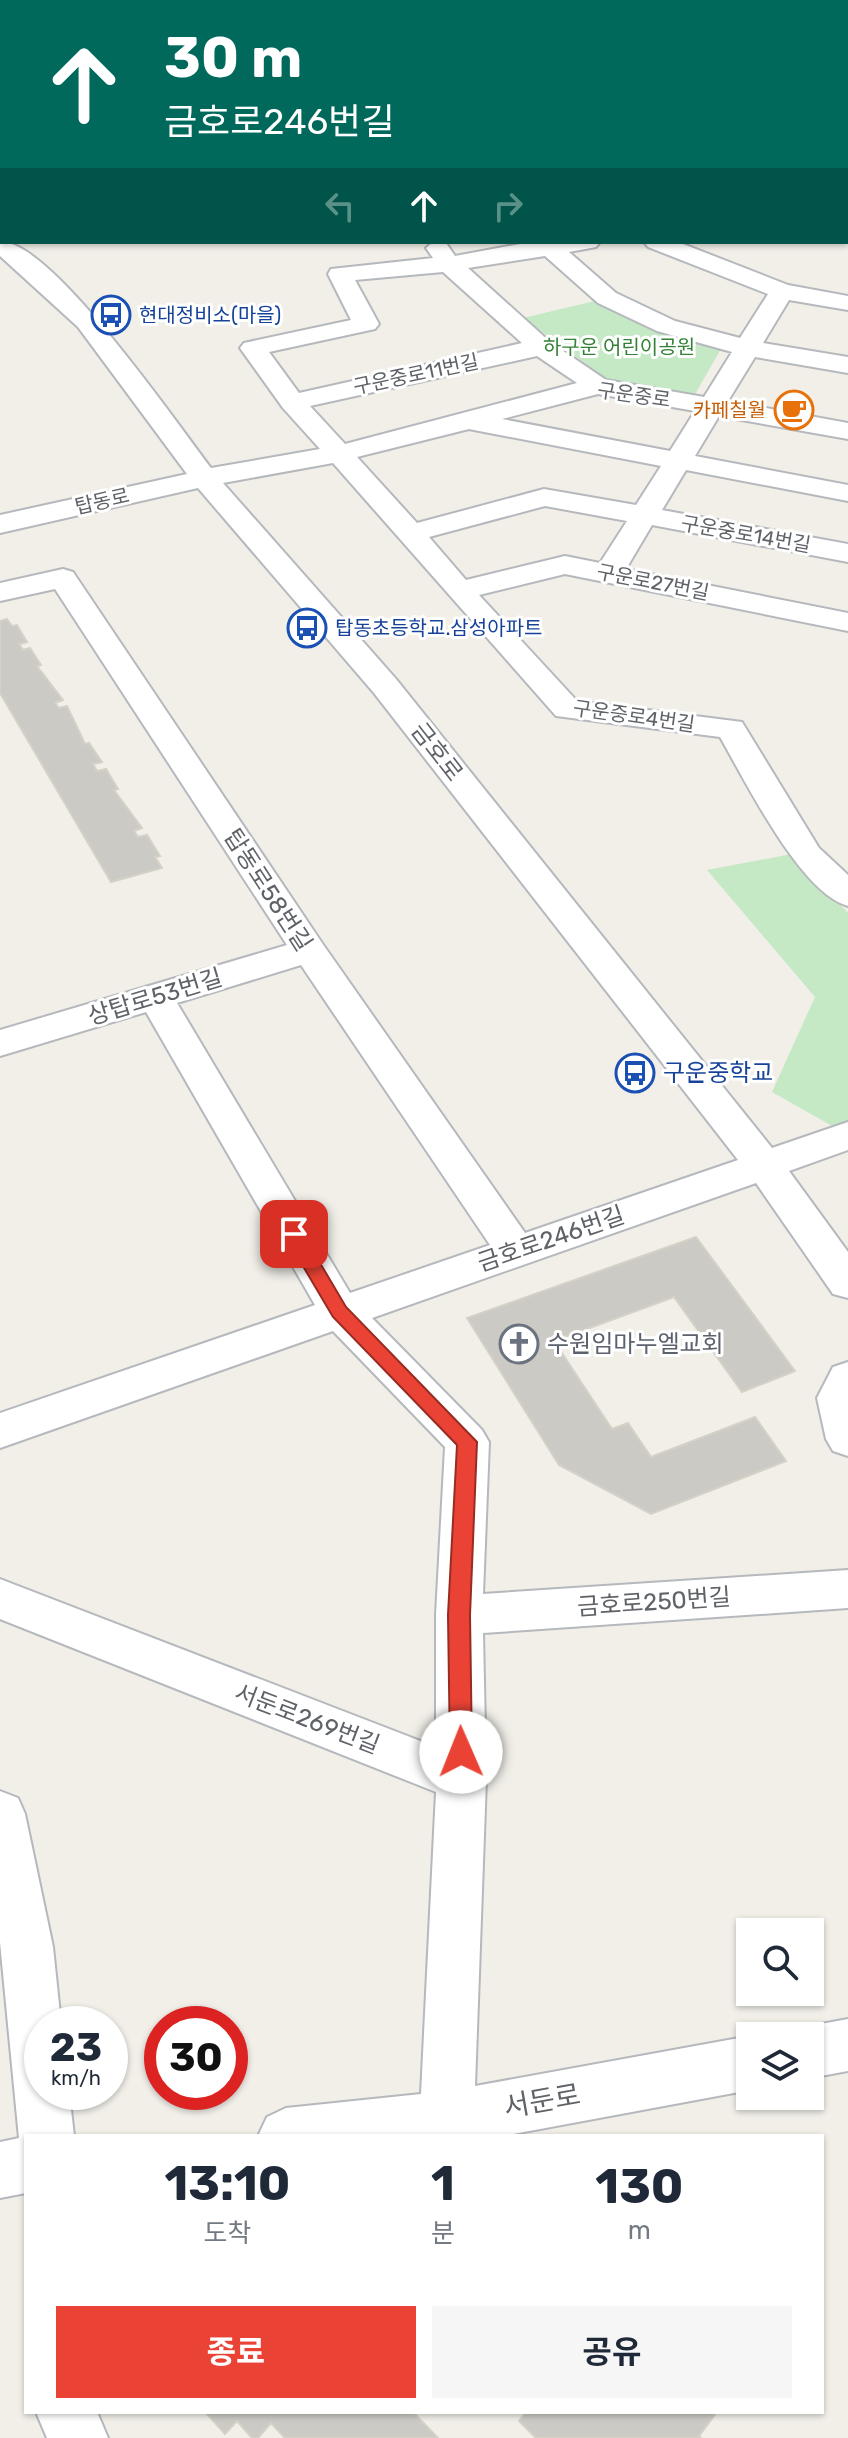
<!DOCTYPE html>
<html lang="ko">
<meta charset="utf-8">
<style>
body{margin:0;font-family:Rubik,"Noto Sans KR",sans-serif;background:#f6f6f7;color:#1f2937;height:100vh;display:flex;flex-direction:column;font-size:30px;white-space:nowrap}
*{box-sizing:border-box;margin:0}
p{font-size:26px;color:#747a83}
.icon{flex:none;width:44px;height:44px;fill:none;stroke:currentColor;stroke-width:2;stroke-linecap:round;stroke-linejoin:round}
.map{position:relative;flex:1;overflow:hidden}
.side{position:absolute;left:24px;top:2134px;width:800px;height:280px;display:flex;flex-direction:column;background:#fff;border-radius:0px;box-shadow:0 2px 6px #0004}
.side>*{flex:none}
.banner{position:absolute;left:0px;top:0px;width:848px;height:244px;box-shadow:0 2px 6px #0004;background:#00695c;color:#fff;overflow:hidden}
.controls{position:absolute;left:736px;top:1918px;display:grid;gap:16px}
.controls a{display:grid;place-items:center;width:88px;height:88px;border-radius:0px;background:#fff;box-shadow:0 2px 6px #0004;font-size:40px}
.speed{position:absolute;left:24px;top:2006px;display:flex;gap:16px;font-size:40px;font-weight:700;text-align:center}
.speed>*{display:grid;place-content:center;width:104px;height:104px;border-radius:50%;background:#fff;box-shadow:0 2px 6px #0004;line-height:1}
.speed small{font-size:20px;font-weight:400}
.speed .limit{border:12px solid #d22;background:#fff;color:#111}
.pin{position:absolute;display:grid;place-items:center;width:68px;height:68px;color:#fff;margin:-34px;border-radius:16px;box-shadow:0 4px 12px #0006}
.me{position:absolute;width:88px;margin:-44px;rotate:359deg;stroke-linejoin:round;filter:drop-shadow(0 0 6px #0008)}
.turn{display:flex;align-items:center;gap:28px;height:168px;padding:0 32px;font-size:36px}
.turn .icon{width:104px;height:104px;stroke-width:2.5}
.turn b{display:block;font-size:56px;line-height:68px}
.lanes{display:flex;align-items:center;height:76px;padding:0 32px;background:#0003;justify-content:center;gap:40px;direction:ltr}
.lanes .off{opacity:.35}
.eta{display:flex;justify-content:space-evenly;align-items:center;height:136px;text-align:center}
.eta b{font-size:48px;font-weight:700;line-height:56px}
.cta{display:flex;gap:16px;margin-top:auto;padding:16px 32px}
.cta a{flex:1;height:92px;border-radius:0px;background:#ea4335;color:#fff;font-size:32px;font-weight:700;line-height:92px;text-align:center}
.cta a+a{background:#f6f6f7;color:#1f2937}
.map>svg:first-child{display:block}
.green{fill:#c5e8c5}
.building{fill:#cccac5;stroke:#d6d1c6;stroke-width:2}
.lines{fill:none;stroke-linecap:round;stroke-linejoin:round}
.minor-casing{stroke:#b5b8bc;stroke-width:4}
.minor{fill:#fff;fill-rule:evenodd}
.route{fill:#ea4335;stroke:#982c22;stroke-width:2}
.labels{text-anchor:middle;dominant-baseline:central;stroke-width:6;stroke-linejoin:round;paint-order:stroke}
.far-transit-label{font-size:20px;fill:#164399;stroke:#fff;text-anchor:start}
.far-park-label{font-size:20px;fill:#348238;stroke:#fff}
.far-street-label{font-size:20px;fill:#5f6368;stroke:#fff}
.far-food-label{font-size:20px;fill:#c56008;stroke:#fff;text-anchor:end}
.street-label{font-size:24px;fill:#5f6368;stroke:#fff}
.transit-label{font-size:24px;fill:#164399;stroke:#fff;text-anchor:start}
.worship-label{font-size:24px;fill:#5b616d;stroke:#fff;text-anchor:start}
.near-street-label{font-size:28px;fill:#5f6368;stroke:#fff}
</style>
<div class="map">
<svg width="848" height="2438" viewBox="0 0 848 2438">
<rect width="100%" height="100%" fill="#f1efe8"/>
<g class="green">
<path d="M 599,300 L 657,331 L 722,347 L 694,396 L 607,379 L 523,318 Z"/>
<path d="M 792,854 L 848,913 L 848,1128 L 841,1131 L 772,1092 L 815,997 L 707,870 Z"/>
</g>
<g class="building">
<path d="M 324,0 L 325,2 L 131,1 L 139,0 Z"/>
<path d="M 7,619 L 12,626 L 17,625 L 27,642 L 19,644 L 23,650 L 30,648 L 41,665 L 37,666 L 63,700 L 55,703 L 59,708 L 67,706 L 85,744 L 89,743 L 102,762 L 93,764 L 97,771 L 106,769 L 118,789 L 114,790 L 142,828 L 134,831 L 138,837 L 147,835 L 160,856 L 155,857 L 162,868 L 111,882 L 0,693 L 0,621 Z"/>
<path d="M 696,1237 L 795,1371 L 742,1392 L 674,1297 L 554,1341 L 612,1429 L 628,1423 L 651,1457 L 755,1417 L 786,1461 L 651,1514 L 559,1465 L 467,1318 Z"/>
<path d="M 205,2412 L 413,2412 L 438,2438 L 285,2438 L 271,2423 L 258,2438 L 252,2438 L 237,2421 L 225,2434 Z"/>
<path d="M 526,2412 L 717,2412 L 699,2436 L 701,2438 L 536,2438 L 519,2421 Z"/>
</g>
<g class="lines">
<g class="minor-casing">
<g id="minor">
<path d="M 357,0 L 377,0 L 378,2 L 358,2 Z"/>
<path d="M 846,6 L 848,6 L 846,20 Z"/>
<path d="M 0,38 L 2,38 L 0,51 Z"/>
<rect x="0" y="69" width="2" height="12"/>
<rect x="846" y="99" width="2" height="12"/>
<path d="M 846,130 L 848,131 L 848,146 L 846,145 Z"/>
<path d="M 0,136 L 2,137 L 2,151 L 0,150 Z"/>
<path d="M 848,197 L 848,211 L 846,212 L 846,198 Z"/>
<path d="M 0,237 L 2,242 C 52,242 178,425 211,468 L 320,449 L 283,408 L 240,348 L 244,343 L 351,320 L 328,274 L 331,269 L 433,258 L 426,248 L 433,242 L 446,243 L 455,256 L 531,242 L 600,242 L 596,247 L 569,252 L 616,293 L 675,321 L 740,338 L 768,294 L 648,247 L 644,242 L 678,242 L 788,285 L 848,296 L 848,310 L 789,300 L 763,343 L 848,357 L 848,373 L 755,357 L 728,401 L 848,423 L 848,439 L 719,416 L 695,456 L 848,485 L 848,501 L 686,470 L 662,510 L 848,544 L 848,562 L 652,525 L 626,569 L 848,613 L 848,631 L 565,574 L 479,595 L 577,701 L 742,722 L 819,848 L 848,875 L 848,906 C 800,893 745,780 720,737 L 556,716 L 333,463 L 223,483 L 396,679 L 772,1148 L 848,1122 L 848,1150 L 789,1171 L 848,1252 L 848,1298 L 833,1294 L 756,1183 L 372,1318 L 482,1430 L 489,1442 L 483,1594 L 848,1570 L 848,1608 L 483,1633 L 486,1779 L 475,2086 L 750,2036 L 750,2090 L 503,2136 L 258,2136 L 267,2117 L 286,2108 L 421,2094 L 436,1792 L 0,1619 L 0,1579 L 436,1747 L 436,1615 L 445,1447 L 333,1331 L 0,1448 L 0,1413 L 315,1305 L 146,1012 L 0,1056 L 0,1030 L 287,945 L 55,589 L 0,601 L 0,583 L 63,569 L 73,572 L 322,943 L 525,1233 L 738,1160 L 374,693 L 198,488 L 0,533 L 0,515 L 187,474 L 78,327 L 0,256 ZM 545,256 L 598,303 L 657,331 L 732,352 L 704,397 L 606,380 L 550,342 L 468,268 ZM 443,272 L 522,343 L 299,393 L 269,352 L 375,329 L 379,324 L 355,280 ZM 537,356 L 577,383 L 345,444 L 310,406 ZM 598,394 L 695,411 L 670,451 L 502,419 ZM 469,429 L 479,431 L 661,466 L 636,505 L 544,489 L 417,523 L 357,457 ZM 545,506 L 627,521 L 600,563 L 565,556 L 466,580 L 429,537 ZM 301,965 L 490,1245 L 350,1293 L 177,1003 Z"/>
<path d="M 848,1362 L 848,1456 L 833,1451 L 826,1439 L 817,1398 L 833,1367 Z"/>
<path d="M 0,1791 L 18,1798 L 25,1814 L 53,1947 L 61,2024 L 42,2024 L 42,2092 L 69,2092 L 74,2136 L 26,2136 L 26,2193 L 0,2198 L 0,2142 L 19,2138 L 0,1942 Z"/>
<path d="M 848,2019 L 848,2071 L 810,2078 L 810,2036 L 790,2036 L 791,2033 L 810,2026 Z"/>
<path d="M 36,2412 L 97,2412 L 108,2438 L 47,2438 Z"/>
</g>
</g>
<use href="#minor" class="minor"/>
</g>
<path class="route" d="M 294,1227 L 300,1229 L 346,1307 L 477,1442 L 470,1615 L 472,1752 L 469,1759 L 461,1762 L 453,1759 L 450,1752 L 448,1615 L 457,1445 L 333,1317 L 284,1234 Z"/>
<defs>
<g id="bus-ring" transform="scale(2)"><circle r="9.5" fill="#fff" stroke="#1a4fb4" stroke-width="1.5"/><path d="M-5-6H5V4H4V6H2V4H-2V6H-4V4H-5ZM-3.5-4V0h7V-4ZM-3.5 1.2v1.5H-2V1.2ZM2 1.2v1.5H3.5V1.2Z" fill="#1a4fb4"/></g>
<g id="cafe-ring" transform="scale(2)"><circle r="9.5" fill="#fff" stroke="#e8710a" stroke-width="1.5"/><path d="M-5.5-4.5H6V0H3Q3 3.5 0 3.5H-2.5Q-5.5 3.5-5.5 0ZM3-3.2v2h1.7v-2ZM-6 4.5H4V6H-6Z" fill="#e8710a"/></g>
<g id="church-ring" transform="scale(2)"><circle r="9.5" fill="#fff" stroke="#6b7280" stroke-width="1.5"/><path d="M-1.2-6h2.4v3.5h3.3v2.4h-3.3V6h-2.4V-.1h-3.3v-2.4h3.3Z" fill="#6b7280"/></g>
</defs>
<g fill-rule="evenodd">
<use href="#bus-ring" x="111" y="315"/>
<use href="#cafe-ring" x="794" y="410"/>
<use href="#bus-ring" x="307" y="628"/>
<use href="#bus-ring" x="635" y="1073"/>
<use href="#church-ring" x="519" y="1344"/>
</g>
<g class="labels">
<g class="far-transit-label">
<text x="139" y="315">현대정비소(마을)</text>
<text x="335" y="628">탑동초등학교.삼성아파트</text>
</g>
<g class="far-park-label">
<text x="619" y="347">하구운 어린이공원</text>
</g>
<g class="far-street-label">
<text transform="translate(416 374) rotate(-12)">구운중로11번길</text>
<text transform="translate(634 395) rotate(8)">구운중로</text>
<text transform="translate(102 501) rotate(-13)">탑동로</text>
<text transform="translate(746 534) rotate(10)">구운중로14번길</text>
<text transform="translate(653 582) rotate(11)">구운로27번길</text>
<text transform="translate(634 716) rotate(8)">구운중로4번길</text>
</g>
<g class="far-food-label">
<text x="766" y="410">카페칠월</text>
</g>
<g class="street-label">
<text transform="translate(437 752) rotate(52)">금호로</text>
<text transform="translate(268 890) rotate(57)">탑동로58번길</text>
<text transform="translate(155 997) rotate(-17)">상탑로53번길</text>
<text transform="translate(551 1239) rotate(-19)">금호로246번길</text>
<text transform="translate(654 1602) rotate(-4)">금호로250번길</text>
<text transform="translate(307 1719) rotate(21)">서둔로269번길</text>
</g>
<g class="transit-label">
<text x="663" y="1073">구운중학교</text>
</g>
<g class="worship-label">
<text x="547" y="1344">수원임마누엘교회</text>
</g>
<g class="near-street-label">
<text transform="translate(542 2101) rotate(-10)">서둔로</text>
</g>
</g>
</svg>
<div class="controls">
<a><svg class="icon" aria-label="search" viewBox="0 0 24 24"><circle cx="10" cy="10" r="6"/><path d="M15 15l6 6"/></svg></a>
<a><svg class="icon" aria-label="layers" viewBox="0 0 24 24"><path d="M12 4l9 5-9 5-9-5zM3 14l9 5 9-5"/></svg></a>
</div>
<div class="speed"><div>23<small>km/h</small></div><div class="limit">30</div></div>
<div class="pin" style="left:294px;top:1234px;background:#d93025"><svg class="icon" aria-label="arrive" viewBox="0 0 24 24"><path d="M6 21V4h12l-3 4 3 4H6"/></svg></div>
<svg class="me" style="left:461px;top:1752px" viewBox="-20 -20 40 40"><circle r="19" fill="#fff"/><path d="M0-13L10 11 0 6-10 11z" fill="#ea4335"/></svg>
<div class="banner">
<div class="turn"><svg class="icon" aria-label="ahead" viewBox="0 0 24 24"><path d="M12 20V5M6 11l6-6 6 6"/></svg><div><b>30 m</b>금호로246번길</div></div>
<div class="lanes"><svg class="icon off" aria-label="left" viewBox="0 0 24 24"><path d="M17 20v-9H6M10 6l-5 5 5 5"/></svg><svg class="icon" aria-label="ahead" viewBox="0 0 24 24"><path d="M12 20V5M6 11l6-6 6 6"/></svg><svg class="icon off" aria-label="right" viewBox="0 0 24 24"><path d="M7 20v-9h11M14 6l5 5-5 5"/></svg></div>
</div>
<section class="side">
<div class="eta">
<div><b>13:10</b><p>도착</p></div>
<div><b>1</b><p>분</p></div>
<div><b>130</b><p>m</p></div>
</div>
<div class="cta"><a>종료</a><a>공유</a></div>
</section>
</div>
